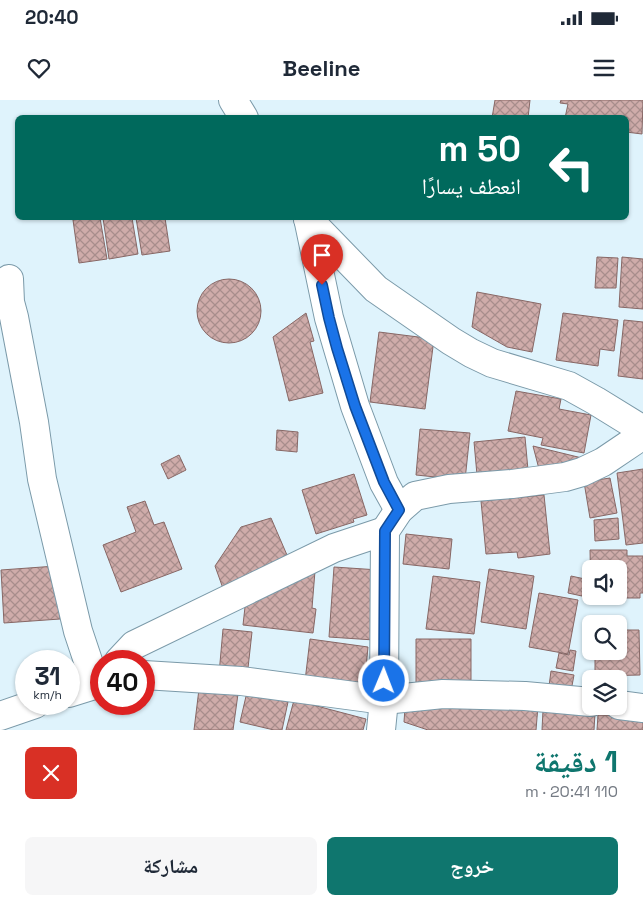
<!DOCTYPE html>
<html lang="ar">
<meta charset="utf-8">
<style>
body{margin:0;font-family:"Space Grotesk","Noto Naskh Arabic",sans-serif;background:#f6f6f7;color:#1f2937;direction:rtl;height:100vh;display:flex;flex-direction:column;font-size:19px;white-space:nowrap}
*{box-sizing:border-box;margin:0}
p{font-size:16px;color:#747a83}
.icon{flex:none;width:28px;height:28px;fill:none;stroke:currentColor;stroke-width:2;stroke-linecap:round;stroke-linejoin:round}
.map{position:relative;height:630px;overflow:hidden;direction:ltr}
.panel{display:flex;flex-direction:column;background:#fff;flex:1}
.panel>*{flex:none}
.hud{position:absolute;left:15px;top:15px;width:614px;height:105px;border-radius:8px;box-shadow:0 1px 4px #0004;direction:rtl;background:#00695c;color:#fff;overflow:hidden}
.controls{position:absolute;left:582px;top:460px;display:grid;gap:10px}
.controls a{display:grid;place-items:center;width:45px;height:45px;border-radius:8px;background:#fff;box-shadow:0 1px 4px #0004;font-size:25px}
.speed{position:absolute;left:15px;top:550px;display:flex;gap:10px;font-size:25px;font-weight:700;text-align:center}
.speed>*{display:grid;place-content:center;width:65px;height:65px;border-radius:50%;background:#fff;box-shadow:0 1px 4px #0004;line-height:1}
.speed small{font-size:12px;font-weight:400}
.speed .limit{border:8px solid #d22;background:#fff;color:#111}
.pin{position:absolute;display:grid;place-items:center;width:42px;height:42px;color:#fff;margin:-51px -21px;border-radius:50% 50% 50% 0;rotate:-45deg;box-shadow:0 0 5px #0007}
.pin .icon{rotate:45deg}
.me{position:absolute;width:55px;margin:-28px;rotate:1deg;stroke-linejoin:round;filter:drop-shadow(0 0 4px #0008)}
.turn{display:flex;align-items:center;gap:18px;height:105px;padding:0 25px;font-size:22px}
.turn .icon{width:65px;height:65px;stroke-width:2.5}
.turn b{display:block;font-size:35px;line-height:42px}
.round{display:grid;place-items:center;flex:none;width:52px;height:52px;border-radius:8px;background:#f6f6f7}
.headline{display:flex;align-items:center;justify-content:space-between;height:85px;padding:0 25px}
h1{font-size:30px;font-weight:800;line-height:38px;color:#0f766e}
.button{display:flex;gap:10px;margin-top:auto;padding:10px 25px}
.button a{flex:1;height:58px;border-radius:8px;background:#0f766e;color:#fff;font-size:20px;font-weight:800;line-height:58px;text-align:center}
.button a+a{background:#f6f6f7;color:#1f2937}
.status{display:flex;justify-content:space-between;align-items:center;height:35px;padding:0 25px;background:#fff;direction:ltr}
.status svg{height:14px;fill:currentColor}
header{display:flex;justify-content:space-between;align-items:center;height:65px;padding:0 25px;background:#fff;font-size:22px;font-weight:800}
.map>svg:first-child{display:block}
.building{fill:url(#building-cross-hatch);stroke:#876765;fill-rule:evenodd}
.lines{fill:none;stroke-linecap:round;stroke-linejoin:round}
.minor-casing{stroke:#7b9aa9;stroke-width:30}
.minor{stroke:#fff;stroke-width:28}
.route-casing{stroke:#114b97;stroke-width:12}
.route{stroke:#1a73e8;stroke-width:9}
</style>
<div class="status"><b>20:40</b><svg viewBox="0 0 49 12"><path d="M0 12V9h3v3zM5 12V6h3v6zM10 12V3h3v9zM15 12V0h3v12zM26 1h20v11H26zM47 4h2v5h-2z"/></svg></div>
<header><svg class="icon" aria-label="menu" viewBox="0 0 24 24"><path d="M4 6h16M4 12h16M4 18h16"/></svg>Beeline<svg class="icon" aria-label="heart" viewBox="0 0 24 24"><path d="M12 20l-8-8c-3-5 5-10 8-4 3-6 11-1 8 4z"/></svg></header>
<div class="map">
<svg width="643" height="630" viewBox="0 0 643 630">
<defs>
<pattern id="building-cross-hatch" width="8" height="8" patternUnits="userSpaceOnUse" patternTransform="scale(1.25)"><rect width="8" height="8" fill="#cfacaa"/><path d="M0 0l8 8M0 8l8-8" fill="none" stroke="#a88d8c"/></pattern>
</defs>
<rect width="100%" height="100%" fill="#dff3fc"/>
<g class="building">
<path d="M 495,0 L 530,0 L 528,18 L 492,18 Z"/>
<path d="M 561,0 L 643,0 L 642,34 L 626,32 L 626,18 L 565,18 L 568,4 L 560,3 Z"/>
<path d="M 90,118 L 100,118 L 107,159 L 79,163 L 73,120 Z"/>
<path d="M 103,118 L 132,118 L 138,154 L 109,159 Z"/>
<path d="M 136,118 L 165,118 L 170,151 L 142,155 Z"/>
<path d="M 597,157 L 618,158 L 616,188 L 595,188 Z"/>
<path d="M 622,157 L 643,159 L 643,209 L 619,207 Z"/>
<circle cx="229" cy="211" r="32"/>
<path d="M 477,192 L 541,204 L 532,252 L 507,247 L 472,227 Z"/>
<path d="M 306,213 L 314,241 L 310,242 L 323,293 L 289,301 L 273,237 Z"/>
<path d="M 563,213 L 618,220 L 614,251 L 600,249 L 598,266 L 556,260 Z"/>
<path d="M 624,220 L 643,222 L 643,279 L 618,276 Z"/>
<path d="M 379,232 L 434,239 L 425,309 L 370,302 Z"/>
<path d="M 516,291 L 561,299 L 559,309 L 591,315 L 584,353 L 541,345 L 543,338 L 508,331 Z"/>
<path d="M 420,329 L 470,333 L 465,380 L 416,375 Z"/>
<path d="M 277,330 L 298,332 L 297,352 L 276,350 Z"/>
<path d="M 525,337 L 528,370 L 477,375 L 474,342 Z"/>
<path d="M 533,346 L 582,358 L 578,364 L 539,369 Z"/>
<path d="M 179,355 L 186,370 L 168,379 L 161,364 Z"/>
<path d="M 643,369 L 643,443 L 626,445 L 617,373 Z"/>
<path d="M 354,374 L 367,415 L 353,419 L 354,422 L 316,434 L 302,390 Z"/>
<path d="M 610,378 L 617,413 L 590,418 L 584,382 Z"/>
<path d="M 544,395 L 550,454 L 518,458 L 517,452 L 486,454 L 481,401 Z"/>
<path d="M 145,401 L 154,425 L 164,422 L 182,469 L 121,492 L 103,445 L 136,432 L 127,407 Z"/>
<path d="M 271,418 L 290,462 L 225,494 L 215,466 L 241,427 Z"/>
<path d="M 618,418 L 619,439 L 595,441 L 594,420 Z"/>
<path d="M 406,434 L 452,439 L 449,469 L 403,464 Z"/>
<path d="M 590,450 L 627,450 L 627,456 L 643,456 L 643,493 L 640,493 L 640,498 L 591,498 ZM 591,469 L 619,469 L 619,496 L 591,496 Z"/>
<path d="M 56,466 L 60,519 L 4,523 L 1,470 Z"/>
<path d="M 334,467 L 379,470 L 374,540 L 329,537 Z"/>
<path d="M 489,469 L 534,476 L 526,529 L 481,522 Z"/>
<path d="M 315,471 L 312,508 L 316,509 L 313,533 L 243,525 L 245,507 Z"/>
<path d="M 433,476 L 480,482 L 474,534 L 426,529 Z"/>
<path d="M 571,476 L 585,479 L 582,496 L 568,493 Z"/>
<path d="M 539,493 L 578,500 L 568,554 L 529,547 Z"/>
<path d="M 223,529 L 252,532 L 247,577 L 219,574 Z"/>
<path d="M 619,530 L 639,530 L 640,575 L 595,576 L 595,551 L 619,551 Z"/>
<path d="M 310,539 L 368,547 L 364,588 L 305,581 Z"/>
<path d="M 416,539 L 471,539 L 471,589 L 416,590 Z"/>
<path d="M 570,550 L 576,551 L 573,571 L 556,568 L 559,553 L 569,555 Z"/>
<path d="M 551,571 L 574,575 L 571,591 L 549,586 Z"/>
<path d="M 590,576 L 622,579 L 621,597 L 619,597 L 619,579 L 591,579 L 591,595 L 589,594 Z"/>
<path d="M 199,589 L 238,594 L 233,630 L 194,630 Z"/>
<path d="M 247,592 L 288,602 L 282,630 L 274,630 L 240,622 Z"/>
<path d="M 294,600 L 366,619 L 363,630 L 286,630 Z"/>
<path d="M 538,606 L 536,630 L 428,630 L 404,622 L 405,608 Z"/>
<path d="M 543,610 L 595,613 L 594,630 L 542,630 Z"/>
<path d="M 598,615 L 643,616 L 643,630 L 597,630 Z"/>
</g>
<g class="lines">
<g class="minor-casing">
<g id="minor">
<path d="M 233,0 L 244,18"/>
<path d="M 308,118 L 329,218 L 355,306 L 384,383 L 399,410"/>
<path d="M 308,119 L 376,189 L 451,241 L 471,253 L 492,263 L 569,286 L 596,301 L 643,330"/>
<path d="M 9,179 L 10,202 L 14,217 L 34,322 L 42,379 L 78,531 L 96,585"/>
<path d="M 119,561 L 134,545 L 334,448 L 385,431"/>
<path d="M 144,575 L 241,581 L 384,600 L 443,594 L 525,596 L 591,602"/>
<path d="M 69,593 L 101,583"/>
<path d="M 619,605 L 643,608"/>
<path d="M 0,616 L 35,604"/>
<path d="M 381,630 L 384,600 L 385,431 L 399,410 L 415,396 L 449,389 L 512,384 L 565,377 L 582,372 L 603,362 L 643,335"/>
</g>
</g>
<use href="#minor" class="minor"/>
</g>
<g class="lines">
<g class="route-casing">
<path id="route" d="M 322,185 L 329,218 L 337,248 L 355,306 L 384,382 L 399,410 L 385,431 L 384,581"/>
</g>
<use href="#route" class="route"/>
</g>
</svg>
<div class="controls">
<a><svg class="icon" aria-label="sound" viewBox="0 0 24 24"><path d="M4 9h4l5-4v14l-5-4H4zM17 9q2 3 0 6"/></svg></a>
<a><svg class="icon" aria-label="search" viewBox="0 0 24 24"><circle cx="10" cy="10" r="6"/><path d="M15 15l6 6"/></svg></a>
<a><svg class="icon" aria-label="layers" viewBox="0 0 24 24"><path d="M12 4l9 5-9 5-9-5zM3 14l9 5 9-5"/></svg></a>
</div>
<div class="speed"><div>31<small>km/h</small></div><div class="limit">40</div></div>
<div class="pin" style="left:322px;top:185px;background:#d93025"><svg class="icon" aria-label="arrive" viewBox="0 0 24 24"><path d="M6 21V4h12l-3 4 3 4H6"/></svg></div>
<svg class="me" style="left:384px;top:581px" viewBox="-20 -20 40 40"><circle r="17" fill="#1a73e8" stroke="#fff" stroke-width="3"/><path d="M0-11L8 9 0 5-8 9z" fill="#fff"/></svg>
<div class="hud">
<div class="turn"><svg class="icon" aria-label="left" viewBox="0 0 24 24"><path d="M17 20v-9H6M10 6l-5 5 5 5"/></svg><div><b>50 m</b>انعطف يسارًا</div></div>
</div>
</div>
<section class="panel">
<div class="headline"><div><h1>1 دقيقة</h1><p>110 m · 20:41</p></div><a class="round" style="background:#d93025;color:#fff"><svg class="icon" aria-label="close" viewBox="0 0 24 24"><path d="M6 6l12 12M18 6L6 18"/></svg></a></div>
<div class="button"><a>خروج</a><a>مشاركة</a></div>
</section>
